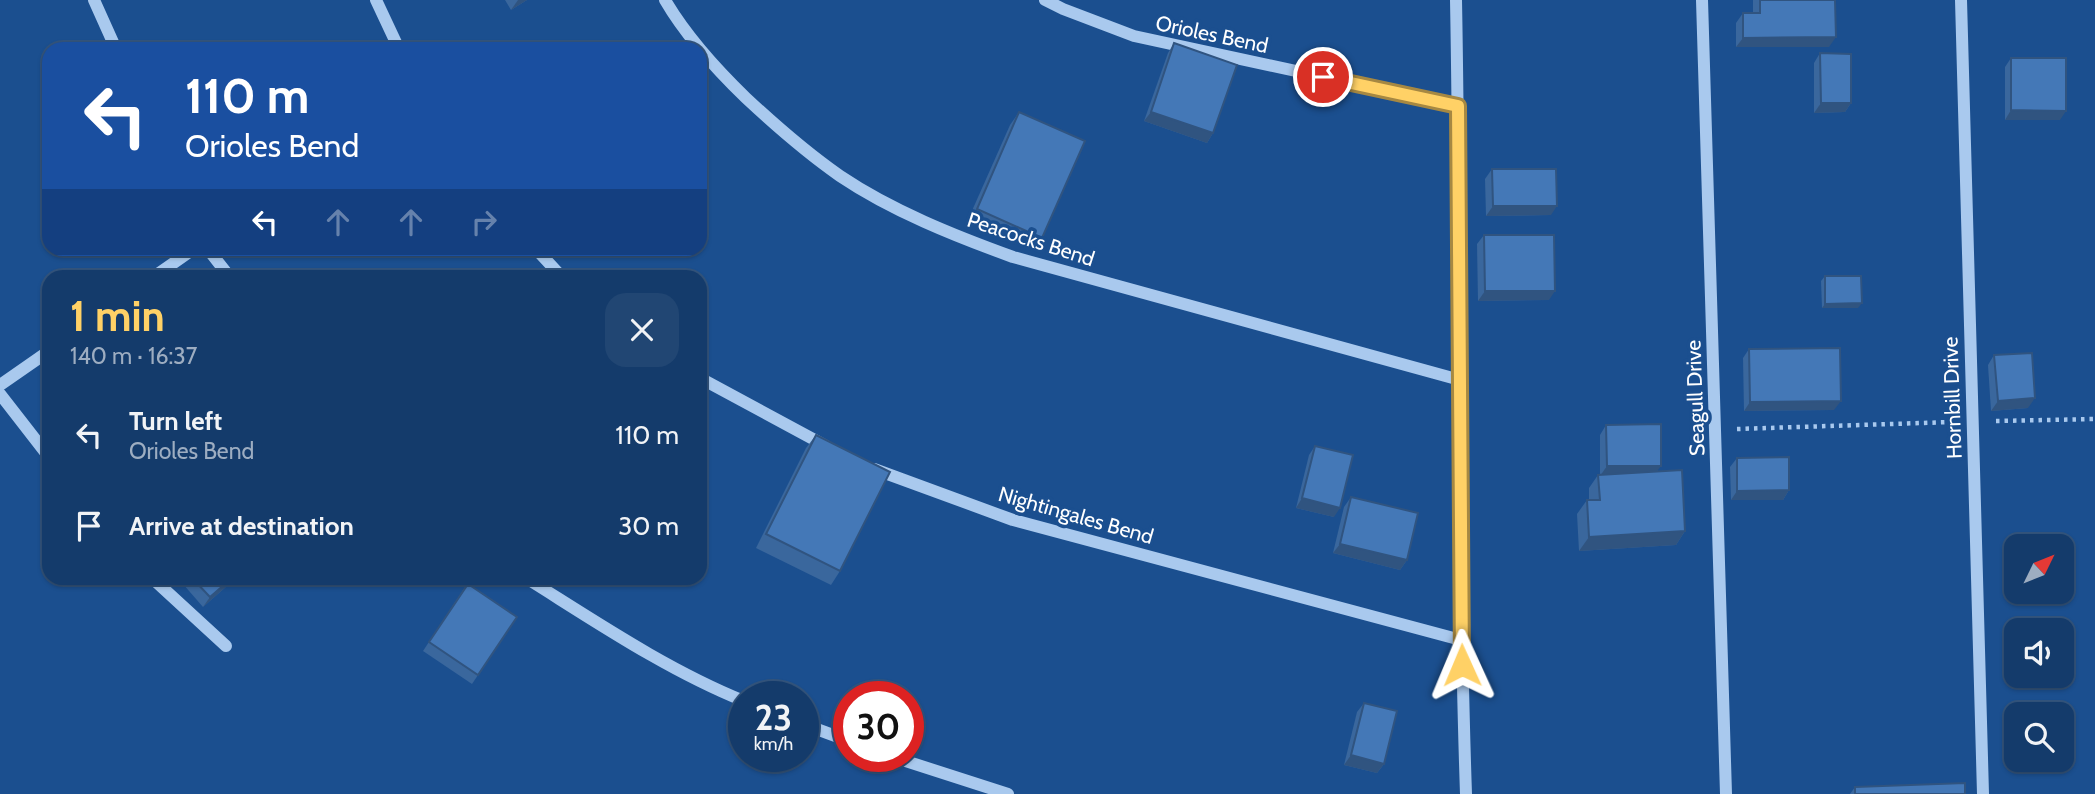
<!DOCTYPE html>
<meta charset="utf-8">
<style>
body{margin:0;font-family:Cabin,sans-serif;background:#214673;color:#f1f3f6;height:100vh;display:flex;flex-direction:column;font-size:26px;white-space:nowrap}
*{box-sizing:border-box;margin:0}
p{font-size:23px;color:#9dadc1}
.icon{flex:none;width:38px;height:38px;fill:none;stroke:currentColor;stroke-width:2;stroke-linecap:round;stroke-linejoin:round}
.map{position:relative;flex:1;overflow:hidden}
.drawer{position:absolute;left:42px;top:270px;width:665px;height:315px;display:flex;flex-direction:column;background:#143b6b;border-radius:21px;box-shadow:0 2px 5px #0004,0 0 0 2px #33557e}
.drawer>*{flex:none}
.banner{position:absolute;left:42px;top:42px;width:665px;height:214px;border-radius:21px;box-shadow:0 2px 5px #0004,0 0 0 2px #33557e;background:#1a4fa0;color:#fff;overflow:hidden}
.needle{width:46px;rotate:47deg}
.buttons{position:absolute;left:2004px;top:534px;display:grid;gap:14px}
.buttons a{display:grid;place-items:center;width:70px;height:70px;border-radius:14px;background:#143b6b;box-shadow:0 2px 5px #0004,0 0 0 2px #33557e;font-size:35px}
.speed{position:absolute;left:728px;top:681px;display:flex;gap:14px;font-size:35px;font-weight:700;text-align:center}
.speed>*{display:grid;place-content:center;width:91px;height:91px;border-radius:50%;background:#143b6b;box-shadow:0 2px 5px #0004,0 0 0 2px #33557e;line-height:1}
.speed small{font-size:18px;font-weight:400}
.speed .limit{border:10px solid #d22;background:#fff;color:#111}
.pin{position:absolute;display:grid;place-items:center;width:60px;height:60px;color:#fff;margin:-30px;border:4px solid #fff;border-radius:50%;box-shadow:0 2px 7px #0007}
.me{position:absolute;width:77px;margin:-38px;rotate:359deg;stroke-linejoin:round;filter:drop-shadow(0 0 5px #0008)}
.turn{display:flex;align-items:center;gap:24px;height:147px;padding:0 28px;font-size:32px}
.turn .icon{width:91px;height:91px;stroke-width:2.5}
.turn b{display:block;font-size:49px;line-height:60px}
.lanes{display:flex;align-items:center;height:66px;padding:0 28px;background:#0003;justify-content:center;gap:35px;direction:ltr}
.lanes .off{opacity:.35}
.round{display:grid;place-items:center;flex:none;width:74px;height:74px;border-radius:21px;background:#214673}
.head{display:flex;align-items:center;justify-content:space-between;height:119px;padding:0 28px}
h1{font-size:42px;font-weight:700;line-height:52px;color:#ffd166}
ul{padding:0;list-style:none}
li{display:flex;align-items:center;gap:21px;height:91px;padding:0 28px}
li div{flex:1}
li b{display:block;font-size:26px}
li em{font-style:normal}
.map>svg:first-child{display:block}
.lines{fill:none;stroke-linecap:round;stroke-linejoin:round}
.path{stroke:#a9c9ee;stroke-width:4.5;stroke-dasharray:3.5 5;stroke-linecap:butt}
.minor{stroke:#a9c9ee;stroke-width:12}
.wall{fill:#3a679d}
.shaded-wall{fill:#305480}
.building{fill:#4478b7;stroke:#305480;stroke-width:2}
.route-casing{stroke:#a68842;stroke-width:18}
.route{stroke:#ffd166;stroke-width:12}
.labels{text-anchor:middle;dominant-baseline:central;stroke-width:7;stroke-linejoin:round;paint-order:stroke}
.street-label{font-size:21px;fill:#fff;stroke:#1b4f8f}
</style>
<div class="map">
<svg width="2095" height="794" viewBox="0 0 2095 794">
<rect width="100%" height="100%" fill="#1b4f8f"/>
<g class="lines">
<g class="path">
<path d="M 1996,421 L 2095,419"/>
<path d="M 1737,429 L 1952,422"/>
</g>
<g class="minor">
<path d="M 94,0 L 116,49"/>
<path d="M 376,0 L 399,49"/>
<path d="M 665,0 C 686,36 716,69 746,98 C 776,126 807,153 840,176 C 892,211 955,236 1013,257 L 1460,380"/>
<path d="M 1045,0 L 1063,9 L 1134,36 L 1458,106"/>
<path d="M 1456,0 C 1461,265 1457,529 1466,794"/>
<path d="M 1702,0 L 1726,794"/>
<path d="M 1961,0 L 1983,794"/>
<path d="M 207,248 L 229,276"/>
<path d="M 535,248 L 561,276"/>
<path d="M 155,276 L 195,248"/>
<path d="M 700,378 L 826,446"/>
<path d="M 0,385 L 49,351"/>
<path d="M 0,394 L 49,457"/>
<path d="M 874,469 L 1013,520 L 1461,640"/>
<path d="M 152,578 L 226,646"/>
<path d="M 526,578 C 595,621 667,670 744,701"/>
<path d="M 803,724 L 849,741"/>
<path d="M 890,756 L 1008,794"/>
</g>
</g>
<g class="wall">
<path d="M 505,0 L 527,0 L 511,10 Z"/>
<path d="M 1753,0 L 1835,0 L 1829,47 L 1736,47 L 1736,23 L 1743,13 L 1753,13 Z"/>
<path d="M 1174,43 L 1213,133 L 1207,143 L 1144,121 L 1168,53 Z"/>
<path d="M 1820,53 L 1851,103 L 1845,112 L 1814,113 L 1814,63 Z"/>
<path d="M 2011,58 L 2060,120 L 2005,120 L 2005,67 Z"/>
<path d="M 1019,112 L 1042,238 L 1033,251 L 967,222 L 1010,125 Z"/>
<path d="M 1492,169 L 1551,215 L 1486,216 L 1485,179 Z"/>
<path d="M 1484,235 L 1549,300 L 1478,301 L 1477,244 Z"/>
<path d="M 1825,276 L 1858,308 L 1822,308 L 1821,281 Z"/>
<path d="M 1749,349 L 1834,410 L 1744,411 L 1743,358 Z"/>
<path d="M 1994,355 L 2028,408 L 1991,411 L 1988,365 Z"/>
<path d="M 1606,425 L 1658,471 L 1685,531 L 1676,545 L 1579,551 L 1577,514 L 1587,500 L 1589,500 L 1589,488 L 1598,475 L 1600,475 L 1600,435 Z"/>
<path d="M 816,435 L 840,571 L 831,585 L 756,548 L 806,448 Z"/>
<path d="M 1315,446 L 1334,517 L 1296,508 L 1309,455 Z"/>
<path d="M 1737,458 L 1789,490 L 1783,500 L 1731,500 L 1730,467 Z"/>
<path d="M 1351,497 L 1407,560 L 1400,570 L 1333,553 L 1344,507 Z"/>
<path d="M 187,578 L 236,578 L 203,607 L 183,584 Z"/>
<path d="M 467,584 L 517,617 L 472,684 L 423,651 Z"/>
<path d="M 1364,703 L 1384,764 L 1377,773 L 1344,765 L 1357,712 Z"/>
<path d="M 1855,787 L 1965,794 L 1850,794 Z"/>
</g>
<g class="shaded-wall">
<path d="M 518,0 L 527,0 L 511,10 Z"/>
<path d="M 1836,37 L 1829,47 L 1736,47 L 1743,38 Z"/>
<path d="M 1821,103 L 1851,103 L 1845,112 L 1814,113 Z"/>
<path d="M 2011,110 L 2066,111 L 2060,120 L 2005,120 Z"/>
<path d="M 1151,112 L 1213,133 L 1207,143 L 1144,121 Z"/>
<path d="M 1493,206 L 1557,206 L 1551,215 L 1486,216 Z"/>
<path d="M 1485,291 L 1555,291 L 1549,300 L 1478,301 Z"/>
<path d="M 1862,303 L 1858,308 L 1822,308 L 1825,304 Z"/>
<path d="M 2035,398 L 2028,408 L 1991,411 L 1998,401 Z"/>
<path d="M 1841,401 L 1834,410 L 1744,411 L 1750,402 Z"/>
<path d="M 1607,466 L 1661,466 L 1654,475 L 1600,476 Z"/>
<path d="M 1789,490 L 1783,500 L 1731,500 L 1737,491 Z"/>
<path d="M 1302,498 L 1340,508 L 1334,517 L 1296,508 Z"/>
<path d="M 1685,531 L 1676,545 L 1579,551 L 1589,537 Z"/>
<path d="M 1340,544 L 1407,560 L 1400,570 L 1333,553 Z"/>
<path d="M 232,578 L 236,578 L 203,607 L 210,597 Z"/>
<path d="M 1351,755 L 1384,764 L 1377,773 L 1344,765 Z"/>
</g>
<g class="building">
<path d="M 1760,0 L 1835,0 L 1836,37 L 1743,38 L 1743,13 L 1760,13 Z"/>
<path d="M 1174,43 L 1237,65 L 1213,133 L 1151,112 Z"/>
<path d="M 1820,53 L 1851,54 L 1851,103 L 1821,103 Z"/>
<path d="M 2011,58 L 2066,58 L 2066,111 L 2011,110 Z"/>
<path d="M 1019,112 L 1085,141 L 1042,238 L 977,209 Z"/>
<path d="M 1492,169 L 1556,169 L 1557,206 L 1493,206 Z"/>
<path d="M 1484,235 L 1554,235 L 1555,291 L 1485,291 Z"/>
<path d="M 1825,276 L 1861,276 L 1862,303 L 1825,304 Z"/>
<path d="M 1840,348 L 1841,401 L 1750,402 L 1749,349 Z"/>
<path d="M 2032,353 L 2035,398 L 1998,401 L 1994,355 Z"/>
<path d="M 1661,424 L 1661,466 L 1607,466 L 1606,425 Z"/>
<path d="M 816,435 L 890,472 L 840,571 L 766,534 Z"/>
<path d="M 1315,446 L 1353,455 L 1340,508 L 1302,498 Z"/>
<path d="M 1789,457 L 1789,490 L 1737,491 L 1737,458 Z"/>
<path d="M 1682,470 L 1685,531 L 1589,537 L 1587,500 L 1600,500 L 1598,475 Z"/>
<path d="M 1351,497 L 1418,513 L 1407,560 L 1340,544 Z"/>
<path d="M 192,578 L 232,578 L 210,597 Z"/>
<path d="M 468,584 L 517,617 L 478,675 L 429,642 Z"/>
<path d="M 1364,703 L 1397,711 L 1384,764 L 1351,755 Z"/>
<path d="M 1965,783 L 1965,794 L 1855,794 L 1855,787 Z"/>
</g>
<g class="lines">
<g class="route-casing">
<path id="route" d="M 1323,77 L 1458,106 L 1462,665"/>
</g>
<use href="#route" class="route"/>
</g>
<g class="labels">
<g class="street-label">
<text transform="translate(1212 34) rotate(12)">Orioles Bend</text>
<text transform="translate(1031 239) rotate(18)">Peacocks Bend</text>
<text transform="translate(1695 398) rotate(-92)">Seagull Drive</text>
<text transform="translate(1952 398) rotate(-92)">Hornbill Drive</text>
<text transform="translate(1076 515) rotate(16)">Nightingales Bend</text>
</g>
</g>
</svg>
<div class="buttons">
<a><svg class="needle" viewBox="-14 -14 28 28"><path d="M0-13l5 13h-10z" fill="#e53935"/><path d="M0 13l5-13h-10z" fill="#9dadc1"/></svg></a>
<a><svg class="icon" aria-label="sound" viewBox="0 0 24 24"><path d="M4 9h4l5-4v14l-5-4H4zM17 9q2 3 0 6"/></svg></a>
<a><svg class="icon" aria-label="search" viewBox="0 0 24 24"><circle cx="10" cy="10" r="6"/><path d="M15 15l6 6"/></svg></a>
</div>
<div class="speed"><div>23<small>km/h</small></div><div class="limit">30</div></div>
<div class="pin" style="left:1323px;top:77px;background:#d93025"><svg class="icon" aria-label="arrive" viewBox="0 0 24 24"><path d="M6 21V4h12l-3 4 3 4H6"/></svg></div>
<svg class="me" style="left:1462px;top:665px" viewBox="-20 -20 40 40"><path d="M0-17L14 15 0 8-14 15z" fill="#ffd166" stroke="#fff" stroke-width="4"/></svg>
<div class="banner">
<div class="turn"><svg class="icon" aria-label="left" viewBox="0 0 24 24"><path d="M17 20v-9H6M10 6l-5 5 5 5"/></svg><div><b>110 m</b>Orioles Bend</div></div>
<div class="lanes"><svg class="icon" aria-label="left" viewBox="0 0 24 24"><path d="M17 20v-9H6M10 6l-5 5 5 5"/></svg><svg class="icon off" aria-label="ahead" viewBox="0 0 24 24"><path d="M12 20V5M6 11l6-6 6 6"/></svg><svg class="icon off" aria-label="ahead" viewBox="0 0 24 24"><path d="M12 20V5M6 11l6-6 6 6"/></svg><svg class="icon off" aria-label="right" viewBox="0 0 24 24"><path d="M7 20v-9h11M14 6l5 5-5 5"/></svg></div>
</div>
<section class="drawer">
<div class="head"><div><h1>1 min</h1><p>140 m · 16:37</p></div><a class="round"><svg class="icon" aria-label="close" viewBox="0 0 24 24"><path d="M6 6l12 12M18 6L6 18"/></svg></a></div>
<ul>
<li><svg class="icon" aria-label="left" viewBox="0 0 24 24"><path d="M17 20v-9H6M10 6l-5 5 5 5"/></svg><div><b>Turn left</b><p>Orioles Bend</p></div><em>110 m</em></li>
<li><svg class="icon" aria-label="arrive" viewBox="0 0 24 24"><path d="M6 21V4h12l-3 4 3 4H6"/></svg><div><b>Arrive at destination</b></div><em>30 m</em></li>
</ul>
</section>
</div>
